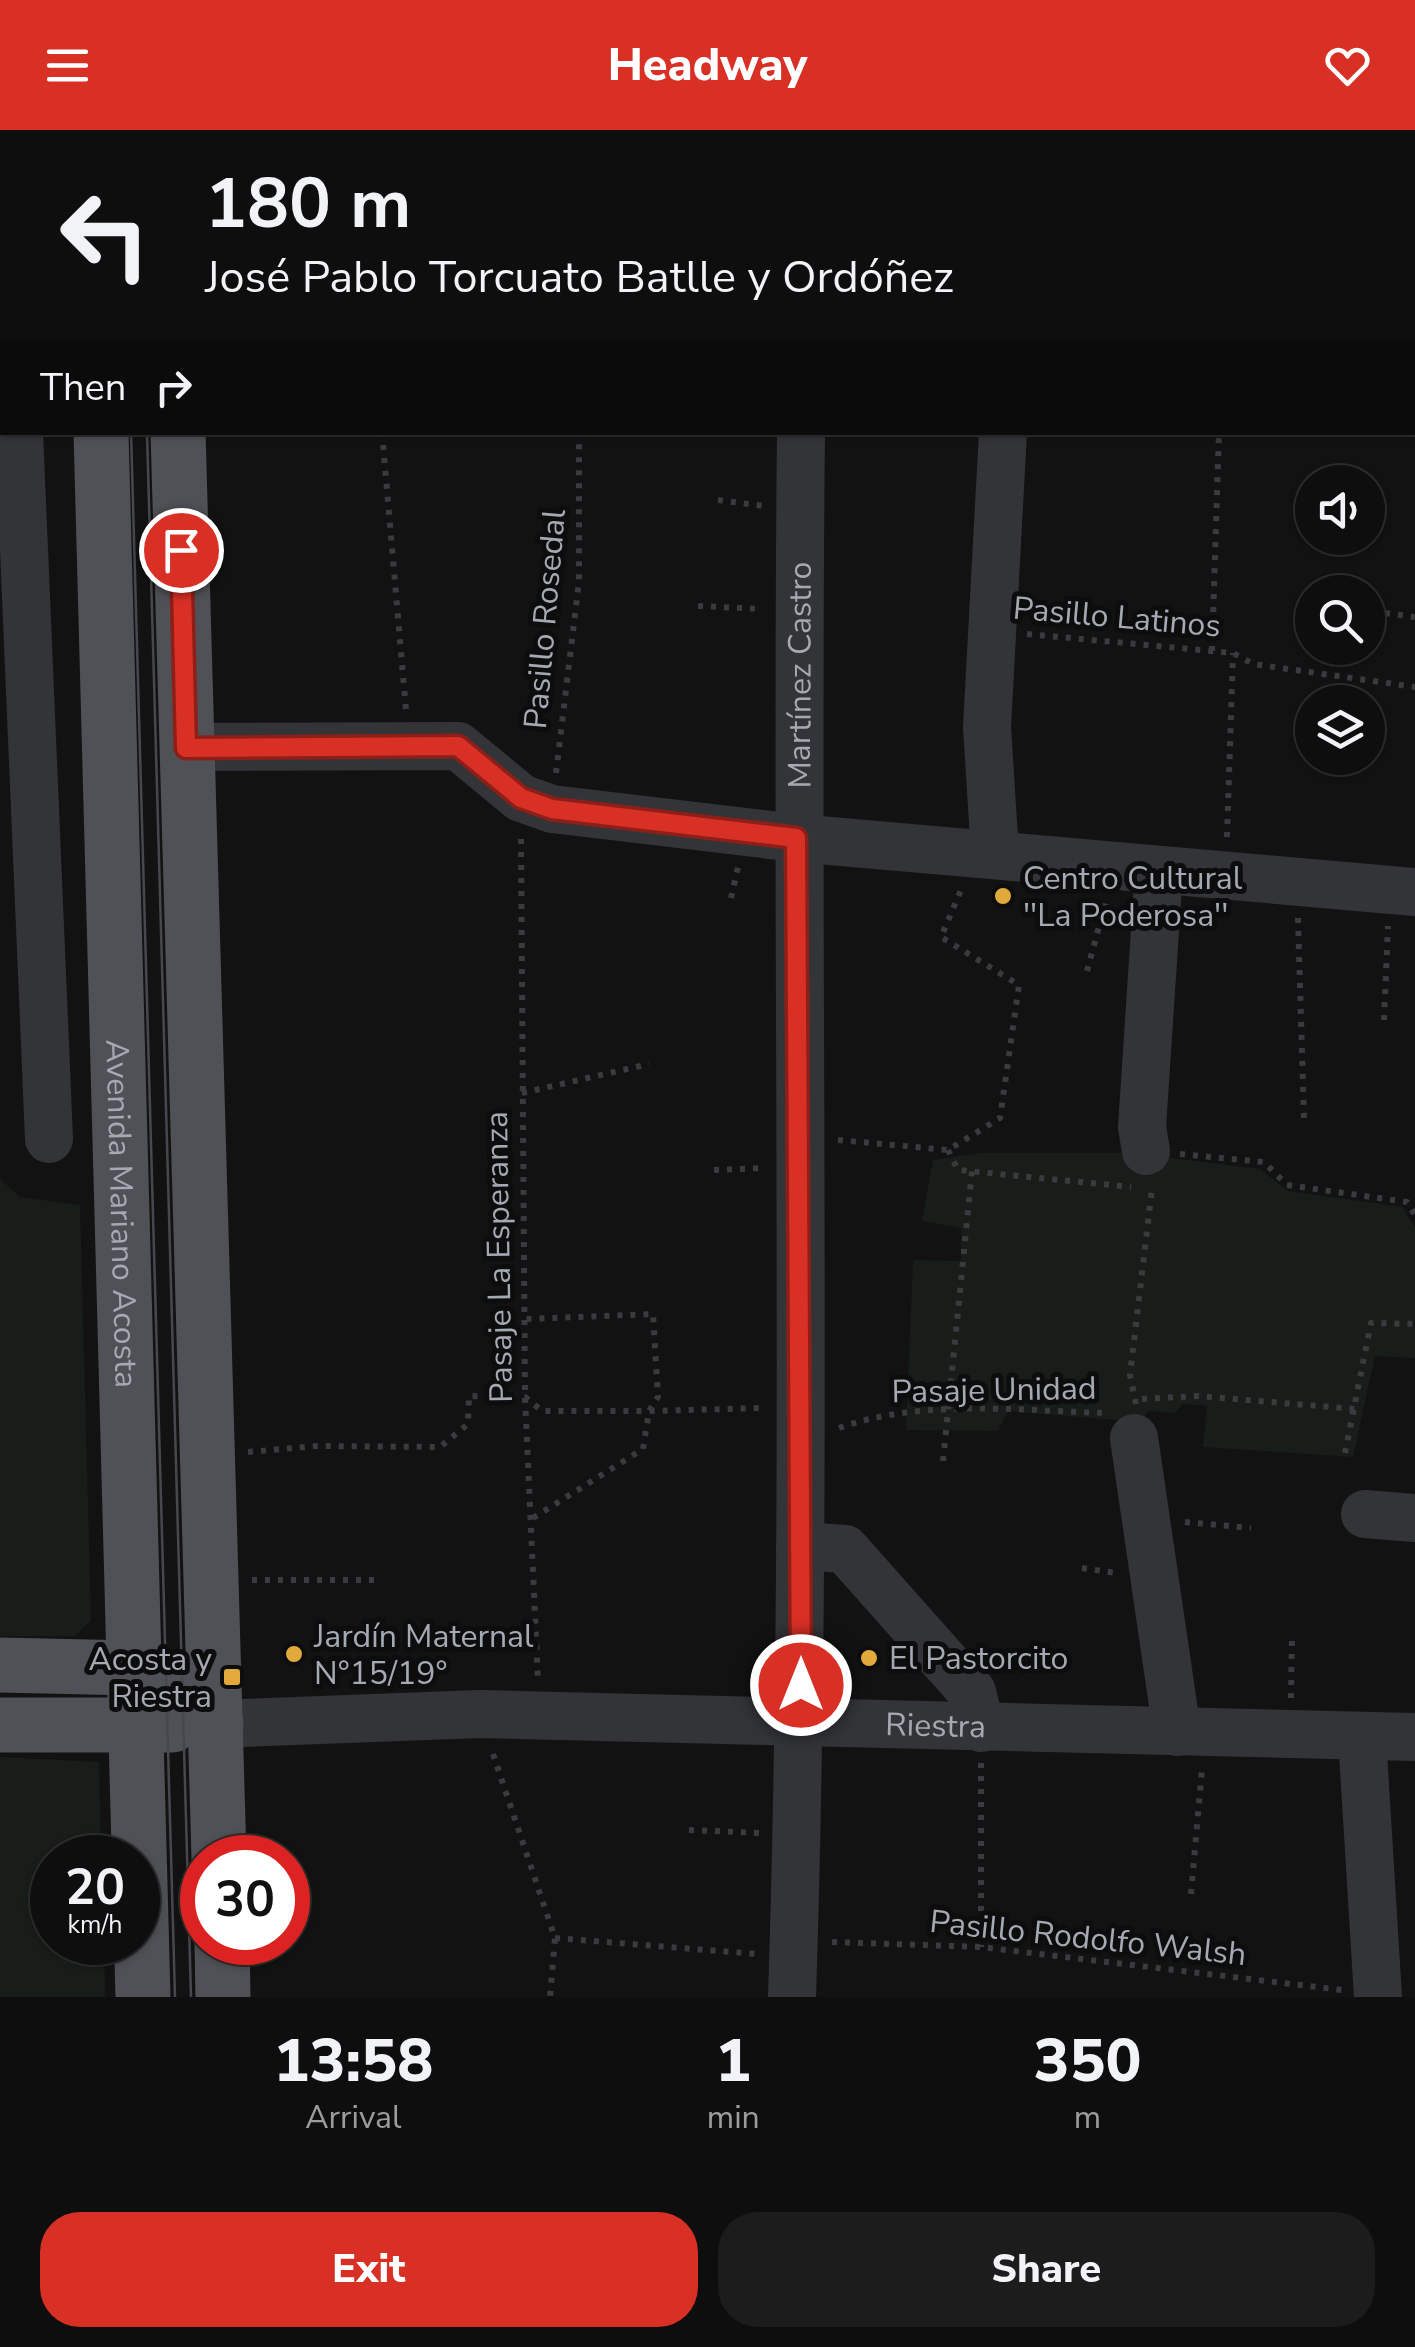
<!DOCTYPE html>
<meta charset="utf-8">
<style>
body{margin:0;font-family:"Nunito Sans",sans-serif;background:#1c1c1c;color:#f1f3f6;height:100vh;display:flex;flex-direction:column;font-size:38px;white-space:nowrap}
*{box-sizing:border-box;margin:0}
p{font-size:32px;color:#9b9c9e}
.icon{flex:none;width:55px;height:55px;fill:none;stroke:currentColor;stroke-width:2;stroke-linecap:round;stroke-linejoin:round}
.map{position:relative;height:1867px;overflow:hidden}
.details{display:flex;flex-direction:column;background:#0e0e0e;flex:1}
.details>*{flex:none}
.top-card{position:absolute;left:0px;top:0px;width:1415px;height:305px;box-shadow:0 2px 8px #0004,0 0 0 2px #2e2e2e;background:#0e0e0e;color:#f1f3f6;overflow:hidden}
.controls{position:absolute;left:1295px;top:335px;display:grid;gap:20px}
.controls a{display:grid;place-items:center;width:90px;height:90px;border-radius:50%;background:#0e0e0e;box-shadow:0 2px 8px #0004,0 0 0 2px #2e2e2e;font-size:50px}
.speed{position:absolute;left:30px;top:1705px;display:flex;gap:20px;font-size:50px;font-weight:700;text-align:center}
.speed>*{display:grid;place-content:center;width:130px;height:130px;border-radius:50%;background:#0e0e0e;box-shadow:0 2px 8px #0004,0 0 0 2px #2e2e2e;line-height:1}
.speed small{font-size:25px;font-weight:400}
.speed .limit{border:15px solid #d22;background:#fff;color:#111}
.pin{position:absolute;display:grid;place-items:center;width:85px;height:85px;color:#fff;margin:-42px;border:5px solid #fff;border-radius:50%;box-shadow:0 2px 10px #0007}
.me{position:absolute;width:110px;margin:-55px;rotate:0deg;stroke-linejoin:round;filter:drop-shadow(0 0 8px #0008)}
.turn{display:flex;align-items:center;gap:35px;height:210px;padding:0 40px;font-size:45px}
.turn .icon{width:130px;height:130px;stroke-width:2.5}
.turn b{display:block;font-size:70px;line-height:85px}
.then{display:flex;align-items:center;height:95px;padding:0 40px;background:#0003;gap:20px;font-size:38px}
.eta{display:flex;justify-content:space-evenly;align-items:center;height:170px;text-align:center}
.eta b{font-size:60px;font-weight:800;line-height:70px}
.primary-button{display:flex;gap:20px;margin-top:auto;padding:20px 40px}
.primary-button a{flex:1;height:115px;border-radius:40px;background:#d93025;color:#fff;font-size:40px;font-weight:800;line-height:115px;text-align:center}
.primary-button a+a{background:#1c1c1c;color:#f1f3f6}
header{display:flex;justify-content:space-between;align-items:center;height:130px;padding:0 40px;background:#d93025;color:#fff;font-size:45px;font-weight:800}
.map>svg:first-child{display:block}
.green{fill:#181d19}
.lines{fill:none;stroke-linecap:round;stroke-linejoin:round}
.path{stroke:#393b3f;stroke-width:6;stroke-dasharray:5 8;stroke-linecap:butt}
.minor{stroke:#333438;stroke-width:48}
.major{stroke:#4f5156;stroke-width:55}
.tram{stroke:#46484d;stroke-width:2.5}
.route-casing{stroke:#8d1f18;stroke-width:25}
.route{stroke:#d93025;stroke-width:18}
.poi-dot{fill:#e2aa3b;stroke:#0d0d0e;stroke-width:4}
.labels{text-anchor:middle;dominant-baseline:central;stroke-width:10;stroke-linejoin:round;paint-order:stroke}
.street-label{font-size:32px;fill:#a4a9b3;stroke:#0d0d0e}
.poi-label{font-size:32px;fill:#a4a9b3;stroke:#0d0d0e;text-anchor:start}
</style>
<header><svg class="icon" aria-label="menu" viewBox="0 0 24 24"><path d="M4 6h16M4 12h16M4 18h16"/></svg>Headway<svg class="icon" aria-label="heart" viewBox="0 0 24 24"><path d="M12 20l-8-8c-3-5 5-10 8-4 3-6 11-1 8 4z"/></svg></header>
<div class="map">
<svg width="1415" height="1867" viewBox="0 0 1415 1867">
<rect width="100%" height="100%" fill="#121213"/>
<g class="green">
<path d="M 980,1023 L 1131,1023 L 1260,1039 L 1288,1061 L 1402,1077 L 1415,1097 L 1415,1228 L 1375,1226 L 1353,1327 L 1203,1317 L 1207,1276 L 1183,1274 L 1175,1283 L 1148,1281 L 1141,1292 L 1008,1281 L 998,1301 L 906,1300 L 913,1130 L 961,1131 L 961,1098 L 922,1091 L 933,1030 Z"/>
<path d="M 0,1049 L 20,1067 L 80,1075 L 91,1490 L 75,1506 L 0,1506 Z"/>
<path d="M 0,1627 L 99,1632 L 101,1727 L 52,1728 L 52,1812 L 104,1813 L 105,1867 L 0,1867 Z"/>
</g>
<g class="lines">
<g class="path">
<path d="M 386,0 L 386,2"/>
<path d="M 1274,2 L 1274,0"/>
<path d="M 382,302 L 406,580"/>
<path d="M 718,370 L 764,376"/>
<path d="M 698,476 L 763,479"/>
<path d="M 1385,483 L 1415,487"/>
<path d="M 1027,504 L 1233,523 L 1253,534 L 1415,557"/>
<path d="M 1212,521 L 1219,302"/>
<path d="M 556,643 L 579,451 L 579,302"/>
<path d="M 1227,707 L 1233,523"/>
<path d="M 521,709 L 525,1267 L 538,1551"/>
<path d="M 731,768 L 738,737"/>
<path d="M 1298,788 L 1304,988"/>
<path d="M 1087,841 L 1106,771"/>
<path d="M 1384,890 L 1388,796"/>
<path d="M 522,963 L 649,934"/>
<path d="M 838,1010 L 948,1020 L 1000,988 L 1019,855 L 941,807 L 961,760"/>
<path d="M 948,1020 L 958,1040 L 1131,1057"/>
<path d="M 1180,1024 L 1264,1032 L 1287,1055 L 1407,1072 L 1415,1085"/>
<path d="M 714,1040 L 762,1038"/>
<path d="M 1142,1269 L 1198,1266 L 1355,1279"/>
<path d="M 1136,1274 L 1130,1245 L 1152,1058"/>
<path d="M 839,1298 C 924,1268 1020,1281 1109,1283"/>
<path d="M 248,1322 L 317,1316 L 440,1317 L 468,1294 L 469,1266 L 525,1267 L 542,1281 L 649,1281 L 658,1267 L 653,1184 L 524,1189"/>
<path d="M 1345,1323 L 1371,1193 L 1415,1194"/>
<path d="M 943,1331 L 972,1041"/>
<path d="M 533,1388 L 643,1319 L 649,1281 L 763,1278"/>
<path d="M 1185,1392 L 1251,1398"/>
<path d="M 1082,1438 L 1116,1443"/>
<path d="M 252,1450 L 374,1450"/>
<path d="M 1291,1568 L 1292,1503"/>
<path d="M 493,1624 L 555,1808 L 550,1867"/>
<path d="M 981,1633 L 981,1817"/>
<path d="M 689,1700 L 761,1703"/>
<path d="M 1191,1764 L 1202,1639"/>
<path d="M 555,1808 L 757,1824"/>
<path d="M 832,1812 L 981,1817 L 1342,1860"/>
</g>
<g class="minor">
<path d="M 804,2 L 804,0"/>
<path d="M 0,261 L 2,263"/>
<path d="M 1412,274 L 1415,274"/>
<path d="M 19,302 L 49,1009"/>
<path d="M 186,617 L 458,616 L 521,668 L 552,679 L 796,708 L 1415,762"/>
<path d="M 995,725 L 987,597 L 1003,302"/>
<path d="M 1146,1021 L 1142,997 L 1159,740"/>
<path d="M 1134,1308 L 1177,1602"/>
<path d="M 1365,1384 L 1415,1388"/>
<path d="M 800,1416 L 845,1419 L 972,1562 L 981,1598"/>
<path id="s1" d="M 216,1594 L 480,1584 L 1415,1607"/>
<path d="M 1362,1606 L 1378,1867"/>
<path id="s2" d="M 792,1867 C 809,1346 795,824 801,302"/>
</g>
<g class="major">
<path d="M 92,0 L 92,2"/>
<path d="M 170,0 L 170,2"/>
<path id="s3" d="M 101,302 L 143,1867"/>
<path d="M 178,302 L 219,1728"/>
<path d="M 0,1535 L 134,1538 L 166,1553 L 216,1594"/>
<path d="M 0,1595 L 172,1595"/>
<path d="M 222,1812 L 223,1867"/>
</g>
<g class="tram">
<path d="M 122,0 L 122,2"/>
<path d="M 138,0 L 138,2"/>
<path d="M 131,302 L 175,1867"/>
<path d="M 147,302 L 191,1867"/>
</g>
</g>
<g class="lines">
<g class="route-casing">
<path id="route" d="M 181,420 L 186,618 L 458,616 L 521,668 L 552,679 L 796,708 L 801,1555"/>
</g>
<use href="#route" class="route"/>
</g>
<g class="poi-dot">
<circle cx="1003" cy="766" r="10"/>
<circle cx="294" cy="1524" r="10"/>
<circle cx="869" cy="1528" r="10"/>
<rect x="222" y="1537" width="20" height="20" rx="5"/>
</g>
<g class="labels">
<g class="street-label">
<text transform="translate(1117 487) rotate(5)">Pasillo Latinos</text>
<text transform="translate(545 489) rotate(-85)">Pasillo Rosedal</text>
<text stroke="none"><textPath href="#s2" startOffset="1322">Martínez Castro</textPath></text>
<text stroke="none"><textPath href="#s3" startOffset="782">Avenida Mariano Acosta</textPath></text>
<text transform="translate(499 1127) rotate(-91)">Pasaje La Esperanza</text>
<text transform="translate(994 1260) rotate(-1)">Pasaje Unidad</text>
<text stroke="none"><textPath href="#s1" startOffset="720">Riestra</textPath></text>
<text transform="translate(1088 1808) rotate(6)">Pasillo Rodolfo Walsh</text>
</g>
<g class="poi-label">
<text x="1023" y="748">Centro Cultural<tspan x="1023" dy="37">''La Poderosa''</tspan></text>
<text x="314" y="1506">Jardín Maternal<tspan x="314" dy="37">N°15/19°</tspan></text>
<text x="889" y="1528">El Pastorcito</text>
<text x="212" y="1529" text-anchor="end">Acosta y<tspan x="212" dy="37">Riestra</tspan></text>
</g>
</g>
</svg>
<div class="controls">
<a><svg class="icon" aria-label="sound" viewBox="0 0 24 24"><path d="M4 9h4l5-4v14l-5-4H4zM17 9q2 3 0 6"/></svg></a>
<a><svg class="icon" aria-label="search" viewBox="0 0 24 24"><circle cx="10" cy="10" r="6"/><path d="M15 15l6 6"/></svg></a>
<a><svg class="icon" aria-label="layers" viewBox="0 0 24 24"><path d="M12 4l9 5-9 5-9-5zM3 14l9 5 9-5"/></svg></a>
</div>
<div class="speed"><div>20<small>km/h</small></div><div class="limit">30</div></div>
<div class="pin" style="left:181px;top:420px;background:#d93025"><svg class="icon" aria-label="arrive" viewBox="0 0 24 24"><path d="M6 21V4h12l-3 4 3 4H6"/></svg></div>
<svg class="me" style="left:801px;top:1555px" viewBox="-20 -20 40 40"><circle r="17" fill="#d93025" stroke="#fff" stroke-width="3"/><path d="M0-11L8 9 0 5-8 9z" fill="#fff"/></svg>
<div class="top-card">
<div class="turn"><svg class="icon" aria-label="left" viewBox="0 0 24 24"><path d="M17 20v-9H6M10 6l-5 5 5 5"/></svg><div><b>180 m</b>José Pablo Torcuato Batlle y Ordóñez</div></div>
<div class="then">Then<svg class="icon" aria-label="right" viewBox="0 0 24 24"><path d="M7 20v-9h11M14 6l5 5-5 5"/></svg></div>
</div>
</div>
<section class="details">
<div class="eta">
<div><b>13:58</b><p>Arrival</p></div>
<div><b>1</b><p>min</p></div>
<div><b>350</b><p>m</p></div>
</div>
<div class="primary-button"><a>Exit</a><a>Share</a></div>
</section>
